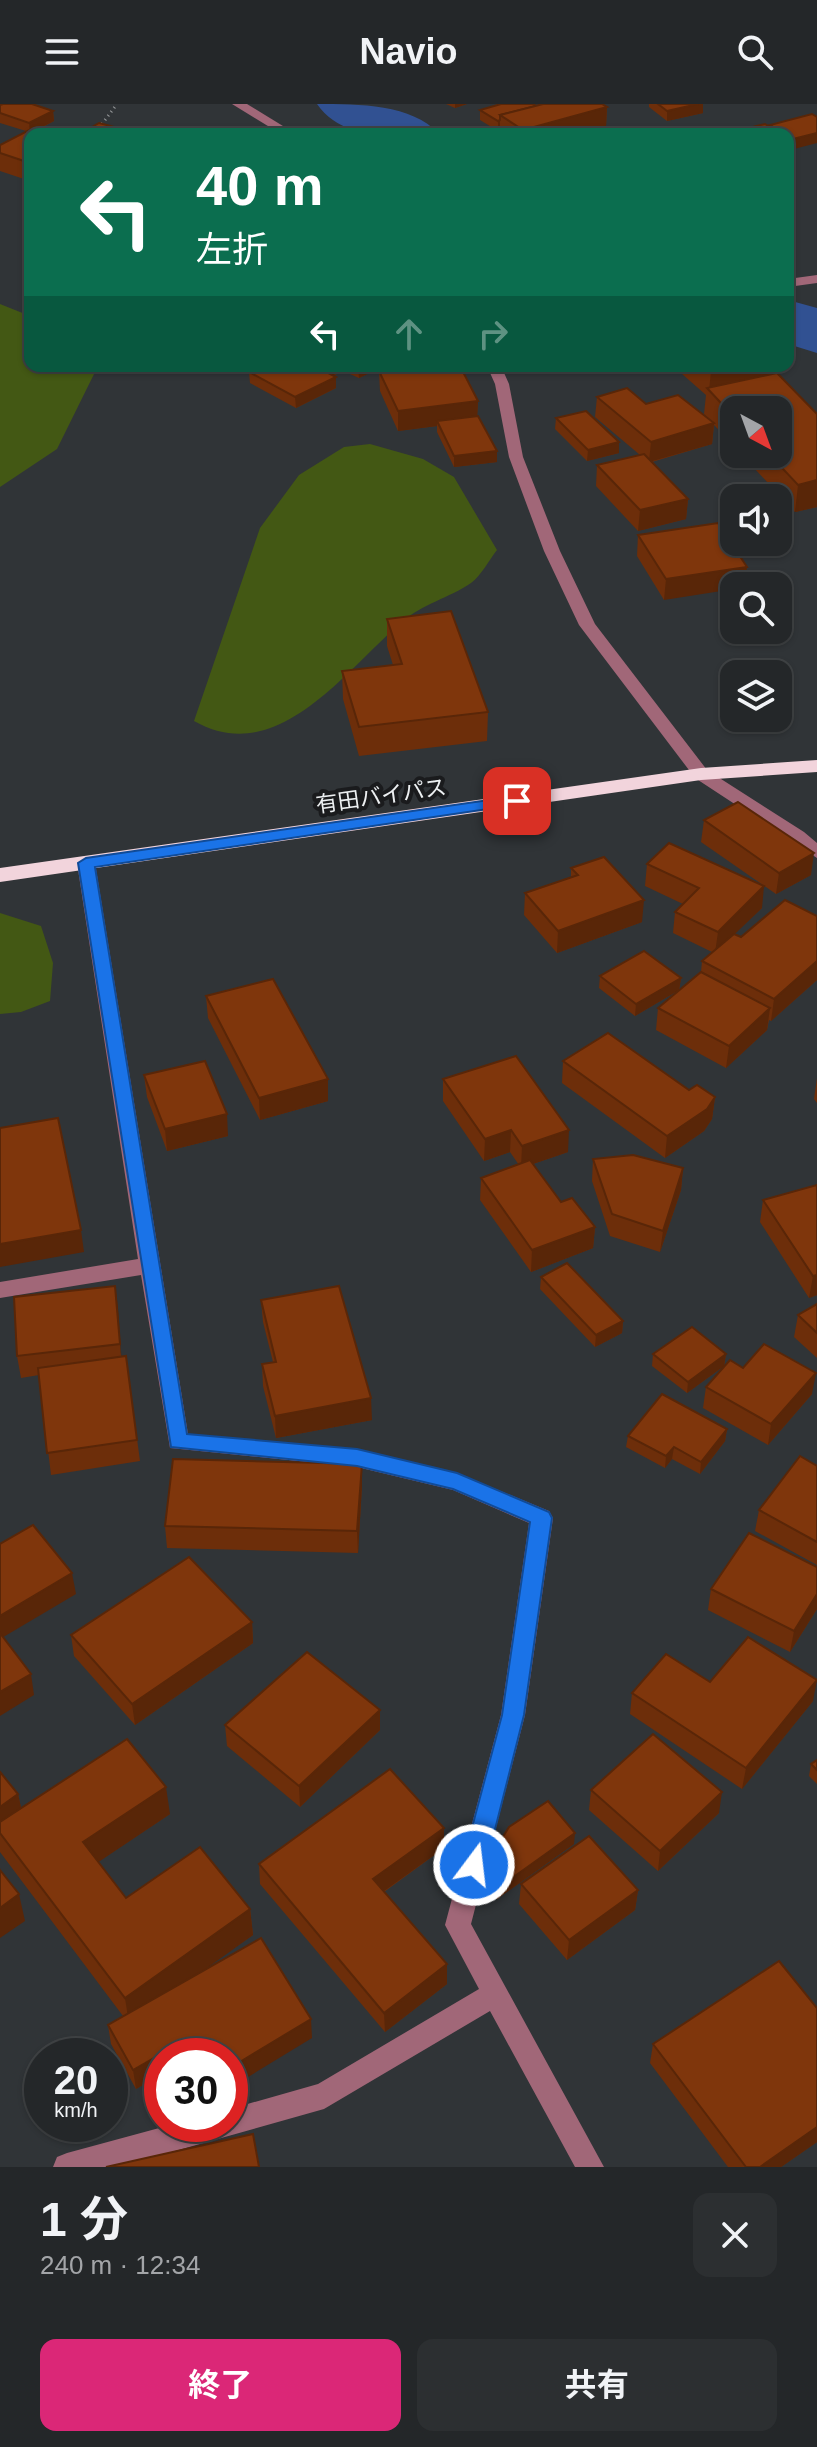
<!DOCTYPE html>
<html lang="ja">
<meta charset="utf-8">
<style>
body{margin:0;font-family:Arial,"Noto Sans JP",sans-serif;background:#2c2f31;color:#f1f3f6;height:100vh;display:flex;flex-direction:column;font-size:30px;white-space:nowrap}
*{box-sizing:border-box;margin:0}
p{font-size:26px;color:#a3a5a8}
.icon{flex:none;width:44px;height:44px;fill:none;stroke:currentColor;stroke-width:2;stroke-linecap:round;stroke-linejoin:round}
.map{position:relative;height:2063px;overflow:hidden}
.panel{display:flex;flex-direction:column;background:#242729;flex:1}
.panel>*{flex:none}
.guide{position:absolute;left:24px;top:24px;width:770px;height:244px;border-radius:16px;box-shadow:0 2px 6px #0004,0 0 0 2px #414446;background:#0b6e4f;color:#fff;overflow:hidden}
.needle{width:52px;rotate:139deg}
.controls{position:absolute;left:720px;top:292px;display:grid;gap:16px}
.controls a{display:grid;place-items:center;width:72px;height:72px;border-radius:16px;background:#242729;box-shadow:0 2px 6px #0004,0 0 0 2px #414446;font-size:40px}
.speed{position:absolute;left:24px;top:1934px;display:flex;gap:16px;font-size:40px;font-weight:700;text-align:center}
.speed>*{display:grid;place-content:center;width:104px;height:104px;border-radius:50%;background:#242729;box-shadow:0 2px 6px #0004,0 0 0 2px #414446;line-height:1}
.speed small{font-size:20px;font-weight:400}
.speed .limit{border:12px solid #d22;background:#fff;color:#111}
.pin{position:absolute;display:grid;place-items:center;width:68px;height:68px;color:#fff;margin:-34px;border-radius:16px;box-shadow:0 4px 12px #0006}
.me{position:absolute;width:88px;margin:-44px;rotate:15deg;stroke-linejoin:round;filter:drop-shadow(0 0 6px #0008)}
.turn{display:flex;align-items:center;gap:28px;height:168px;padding:0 40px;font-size:36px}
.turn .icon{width:104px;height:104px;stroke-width:2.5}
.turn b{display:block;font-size:56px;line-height:68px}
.lanes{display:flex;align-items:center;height:76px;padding:0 40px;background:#0003;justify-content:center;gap:40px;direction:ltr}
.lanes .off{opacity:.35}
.round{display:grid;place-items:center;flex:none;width:84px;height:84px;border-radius:16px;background:#2c2f31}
.summary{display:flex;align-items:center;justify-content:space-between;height:136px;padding:0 40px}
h1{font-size:48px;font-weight:700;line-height:60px}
.cta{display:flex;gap:16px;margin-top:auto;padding:16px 40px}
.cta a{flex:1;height:92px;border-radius:16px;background:#db2777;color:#fff;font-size:32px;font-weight:700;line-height:92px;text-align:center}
.cta a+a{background:#2c2f31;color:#f1f3f6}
header{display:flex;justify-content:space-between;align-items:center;height:104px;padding:0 40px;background:#242729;font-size:36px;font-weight:700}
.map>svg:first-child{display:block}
.green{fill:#435814}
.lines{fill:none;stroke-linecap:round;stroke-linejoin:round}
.river{fill:#315192;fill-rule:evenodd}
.path{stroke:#95989a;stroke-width:3;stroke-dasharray:1 4;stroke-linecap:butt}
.minor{fill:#a16778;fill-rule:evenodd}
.highway{fill:#f2d4dc;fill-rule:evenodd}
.wall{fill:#6d2e0a}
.shaded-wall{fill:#592608}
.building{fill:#7f360c;stroke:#592608;stroke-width:2}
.route{fill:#1a73e8;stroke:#114b97;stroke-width:2}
.labels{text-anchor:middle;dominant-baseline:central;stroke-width:8;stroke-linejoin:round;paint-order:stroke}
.street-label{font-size:22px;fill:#edf0f2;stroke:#1a1b1d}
</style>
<header><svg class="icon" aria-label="menu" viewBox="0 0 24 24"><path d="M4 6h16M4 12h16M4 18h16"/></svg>Navio<svg class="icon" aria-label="search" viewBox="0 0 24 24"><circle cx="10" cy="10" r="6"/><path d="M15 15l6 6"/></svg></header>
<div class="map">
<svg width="817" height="2063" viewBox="0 0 817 2063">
<rect width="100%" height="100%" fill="#303437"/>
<g class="green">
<path d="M 0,200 L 30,212 L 30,262 L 98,262 L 57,345 L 0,383 Z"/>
<path d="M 370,340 L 423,355 L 454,373 L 497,446 C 489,456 481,472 471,479 C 449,494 422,500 402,518 C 346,565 278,665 194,617 L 260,424 L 299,371 L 344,343 Z"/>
<path d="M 0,809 L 41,822 L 53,859 L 50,897 L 21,908 L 0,910 Z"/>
</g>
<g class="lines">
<g class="river">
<path d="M 317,0 C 359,0 412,0 439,30 C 397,30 344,39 317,0 Z"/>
<path d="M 788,196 L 817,204 L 817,249 L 788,240 Z"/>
</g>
<path class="path" d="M 102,20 L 117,0"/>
<g class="minor">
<path d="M 232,0 L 247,0 L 296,30 L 281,30 Z"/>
<path d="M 817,171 L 817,179 L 788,183 L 788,175 Z"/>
<path d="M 487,262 L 501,262 L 509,280 L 523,353 L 560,447 L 595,520 L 707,666 L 804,728 L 817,739 L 817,754 L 695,674 L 579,521 L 544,447 L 509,353 L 495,280 Z"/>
<path d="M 86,753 L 95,759 L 188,1330 L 357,1345 L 457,1369 L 549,1407 L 553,1414 L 525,1611 L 471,1820 L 604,2063 L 575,2063 L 490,1907 L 324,2005 L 118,2063 L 53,2063 L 57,2053 L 67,2049 L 174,2020 L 230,2020 L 230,2005 L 318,1980 L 479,1885 L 445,1821 L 501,1611 L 529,1419 L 453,1386 L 357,1363 L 170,1344 L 141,1171 L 0,1194 L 0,1178 L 138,1155 L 77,759 Z"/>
</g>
<path class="highway" d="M 817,656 L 817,668 L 701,676 L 0,778 L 0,764 L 701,664 Z"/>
</g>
<g class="wall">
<path d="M 446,0 L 467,0 L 455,4 Z"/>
<path d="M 649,0 L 703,0 L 703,9 L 667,17 L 649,3 Z"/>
<path d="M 0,1 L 53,7 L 54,17 L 30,30 L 30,77 L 0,67 L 0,41 L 26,27 L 0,19 Z"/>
<path d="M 536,2 L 607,3 L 606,22 L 576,30 L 500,30 L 500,26 L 498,27 L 480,16 L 480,6 Z"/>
<path d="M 812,10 L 794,45 L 794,48 L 788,50 L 788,30 L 743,30 L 744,25 L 770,23 L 770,21 Z"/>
<path d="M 284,262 L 384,262 L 359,274 L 343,267 L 333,272 L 336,273 L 336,284 L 296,304 L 250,279 L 249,268 Z"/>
<path d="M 673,262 L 775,262 L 774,270 L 817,310 L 817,403 L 795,408 L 741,350 L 778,350 L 734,306 L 734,342 L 714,321 L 712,340 L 652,358 L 688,395 L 686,415 L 638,427 L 596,382 L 597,361 L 640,351 L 595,313 L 597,293 L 646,300 L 709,315 L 704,310 L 706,291 Z"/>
<path d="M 379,267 L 478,297 L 477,312 L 497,347 L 497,358 L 454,363 L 437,328 L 437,322 L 398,327 L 380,287 Z"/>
<path d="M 556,314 L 619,349 L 587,357 L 555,325 Z"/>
<path d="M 718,419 L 664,496 L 637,452 L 638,431 Z"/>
<path d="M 387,515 L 488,608 L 487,637 L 359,652 L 343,595 L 342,567 L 393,561 L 387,542 Z"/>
<path d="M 704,716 L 811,771 L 776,790 L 701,738 Z"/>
<path d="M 647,760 L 762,804 L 734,830 L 741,833 L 817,812 L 817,876 L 771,917 L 769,916 L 767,926 L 726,964 L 656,926 L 658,904 L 701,868 L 702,857 L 712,848 L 673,829 L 675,808 L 683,800 L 645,782 Z"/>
<path d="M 571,764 L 642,818 L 557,849 L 524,811 L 525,789 L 571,773 Z"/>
<path d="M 600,872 L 681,874 L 679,886 L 635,912 L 599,884 Z"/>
<path d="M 206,892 L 328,975 L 328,997 L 260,1016 L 208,914 Z"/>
<path d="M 563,957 L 715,993 L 712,1015 L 704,1027 L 665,1054 L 562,979 Z"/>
<path d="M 144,971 L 228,1032 L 167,1047 L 147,993 Z"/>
<path d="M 817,974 L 817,999 L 814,995 Z"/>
<path d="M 443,975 L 568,1048 L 533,1060 L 561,1098 L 595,1123 L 593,1144 L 531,1168 L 480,1096 L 481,1074 L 519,1061 L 510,1048 L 484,1057 L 443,997 Z"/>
<path d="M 593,1055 L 683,1064 L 681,1086 L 660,1148 L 610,1132 L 592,1077 Z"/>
<path d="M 817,1082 L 817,1191 L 809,1194 L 760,1118 L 763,1096 Z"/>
<path d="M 541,1173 L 623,1217 L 622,1229 L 595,1243 L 540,1185 Z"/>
<path d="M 115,1182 L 121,1252 L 126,1252 L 140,1357 L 51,1371 L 39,1271 L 21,1274 L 17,1252 Z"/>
<path d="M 261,1196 L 372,1316 L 276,1334 L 263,1282 L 262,1260 L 273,1258 L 263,1218 Z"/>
<path d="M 817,1200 L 817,1254 L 794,1233 L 798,1211 Z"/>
<path d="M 653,1250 L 726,1250 L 724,1262 L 687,1289 L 652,1262 Z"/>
<path d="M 706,1283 L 812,1290 L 768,1341 L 703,1304 Z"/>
<path d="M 727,1325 L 725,1337 L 700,1370 L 672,1355 L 665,1364 L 626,1343 L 628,1332 Z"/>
<path d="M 362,1360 L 362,1381 L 358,1449 L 167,1444 L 165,1422 Z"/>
<path d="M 817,1362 L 817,1461 L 755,1427 L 759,1406 Z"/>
<path d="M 817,1463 L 817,1505 L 790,1548 L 708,1506 L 711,1485 Z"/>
<path d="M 252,1518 L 253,1539 L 135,1621 L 74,1552 L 71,1531 Z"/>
<path d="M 632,1589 L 813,1597 L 742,1685 L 630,1610 Z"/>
<path d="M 225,1621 L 380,1626 L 300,1703 L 227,1642 Z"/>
<path d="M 817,1656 L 817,1680 L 809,1672 L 811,1660 Z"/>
<path d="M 0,1667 L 18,1690 L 21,1704 L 170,1710 L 98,1758 L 126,1794 L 250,1805 L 253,1831 L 203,1866 L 312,1934 L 162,1952 L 162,1970 L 136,1985 L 111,1940 L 108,1921 L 123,1912 L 0,1748 Z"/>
<path d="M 591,1686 L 719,1709 L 658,1767 L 589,1706 Z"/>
<path d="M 444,1724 L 444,1744 L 384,1788 L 447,1860 L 447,1880 L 385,1928 L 260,1780 L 259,1760 Z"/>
<path d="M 574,1740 L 497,1795 L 481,1779 L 481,1768 Z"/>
<path d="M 521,1780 L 638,1786 L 635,1806 L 567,1856 L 519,1800 Z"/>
<path d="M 653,1940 L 817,2038 L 781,2063 L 728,2063 L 650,1959 Z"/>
</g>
<g class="shaded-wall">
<path d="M 455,0 L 467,0 L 455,4 Z"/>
<path d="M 698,0 L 703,0 L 703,9 L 667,17 L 667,7 Z"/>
<path d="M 607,3 L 606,22 L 576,30 L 523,30 L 523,26 Z"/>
<path d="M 53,7 L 54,17 L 30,29 L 29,19 Z"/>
<path d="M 500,16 L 500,26 L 498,27 L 498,17 Z"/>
<path d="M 817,29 L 817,39 L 794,45 L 794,48 L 788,50 L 788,40 L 793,39 L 793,35 Z"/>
<path d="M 330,262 L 343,262 L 343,267 L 331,272 Z"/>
<path d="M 358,262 L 384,262 L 359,274 Z"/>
<path d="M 735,262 L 775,262 L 773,280 L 709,287 L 711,267 Z"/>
<path d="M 336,273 L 336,284 L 296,304 L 295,293 Z"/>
<path d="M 478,297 L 477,317 L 437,317 L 437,322 L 398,327 L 398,307 Z"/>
<path d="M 714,319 L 712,340 L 649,358 L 651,338 Z"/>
<path d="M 619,338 L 619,349 L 587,357 L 588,346 Z"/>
<path d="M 497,347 L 497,358 L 454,363 L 454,352 Z"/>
<path d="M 817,376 L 817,403 L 795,408 L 798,381 Z"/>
<path d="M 688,395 L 686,415 L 638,427 L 640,406 Z"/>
<path d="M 747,463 L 745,482 L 734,482 L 734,485 L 664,496 L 666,475 Z"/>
<path d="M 814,749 L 811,771 L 776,790 L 779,769 Z"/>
<path d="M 764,782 L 762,804 L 715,849 L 718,828 Z"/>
<path d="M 644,796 L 642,818 L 557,849 L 558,827 Z"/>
<path d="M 817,857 L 817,876 L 771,917 L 774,895 Z"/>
<path d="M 681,874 L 679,886 L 635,912 L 636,900 Z"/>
<path d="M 770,904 L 767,926 L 726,964 L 729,942 Z"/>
<path d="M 328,975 L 328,997 L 260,1016 L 259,994 Z"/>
<path d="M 715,993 L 712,1015 L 704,1027 L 665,1054 L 667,1032 Z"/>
<path d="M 227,1010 L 228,1032 L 167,1047 L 165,1025 Z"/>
<path d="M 511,1026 L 510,1048 L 484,1057 L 485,1035 Z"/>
<path d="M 569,1026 L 568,1048 L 521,1064 L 522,1042 Z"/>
<path d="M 683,1064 L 681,1086 L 660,1148 L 663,1127 Z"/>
<path d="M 595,1123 L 593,1144 L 531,1168 L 532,1146 Z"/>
<path d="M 81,1126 L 84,1148 L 0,1163 L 0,1140 Z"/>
<path d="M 817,1171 L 817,1191 L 809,1194 L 813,1172 Z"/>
<path d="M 115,1182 L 118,1204 L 122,1262 L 120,1240 Z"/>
<path d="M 623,1217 L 622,1229 L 595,1243 L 596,1231 Z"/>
<path d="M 726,1250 L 724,1262 L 687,1289 L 688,1278 Z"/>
<path d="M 816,1269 L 812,1290 L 768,1341 L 771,1320 Z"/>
<path d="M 371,1294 L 372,1316 L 276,1334 L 275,1312 Z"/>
<path d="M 727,1325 L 725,1337 L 700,1370 L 701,1358 Z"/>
<path d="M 674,1343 L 672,1355 L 665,1364 L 666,1352 Z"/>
<path d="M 362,1360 L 362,1381 L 358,1449 L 357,1427 Z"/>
<path d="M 72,1469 L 76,1490 L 0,1535 L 0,1512 Z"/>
<path d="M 817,1490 L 817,1505 L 790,1548 L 794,1527 Z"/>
<path d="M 252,1518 L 253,1539 L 135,1621 L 132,1600 Z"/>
<path d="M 31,1570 L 34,1591 L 0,1612 L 0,1588 Z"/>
<path d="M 817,1576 L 813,1597 L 742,1685 L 746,1664 Z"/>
<path d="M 380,1606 L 380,1626 L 300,1703 L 299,1682 Z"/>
<path d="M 166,1683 L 170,1710 L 88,1765 L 83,1738 Z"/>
<path d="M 722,1688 L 719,1709 L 658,1767 L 660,1747 Z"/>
<path d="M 18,1690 L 24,1717 L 0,1729 L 0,1703 Z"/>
<path d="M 444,1724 L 444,1744 L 373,1795 L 373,1775 Z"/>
<path d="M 575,1729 L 574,1740 L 497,1795 L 498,1784 Z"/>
<path d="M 638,1786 L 635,1806 L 567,1856 L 569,1836 Z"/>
<path d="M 19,1790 L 25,1817 L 0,1834 L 0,1804 Z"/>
<path d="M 250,1805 L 253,1831 L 129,1920 L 125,1894 Z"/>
<path d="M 447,1860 L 447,1880 L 385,1928 L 384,1909 Z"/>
<path d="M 311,1915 L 312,1934 L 230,1984 L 230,1964 Z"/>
<path d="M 161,1950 L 162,1970 L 136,1985 L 133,1966 Z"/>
<path d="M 817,2023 L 817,2038 L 781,2063 L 760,2063 Z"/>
</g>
<g class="building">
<path d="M 3,0 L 32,0 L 53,7 L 29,19 L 0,9 L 0,1 Z"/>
<path d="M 501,0 L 533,0 L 536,2 L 500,11 L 500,16 L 498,17 L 480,6 Z"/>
<path d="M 543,0 L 602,0 L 607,3 L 523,26 L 500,11 Z"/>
<path d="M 658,0 L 698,0 L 667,7 Z"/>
<path d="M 812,10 L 817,13 L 817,29 L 793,35 L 788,32 L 788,30 L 785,30 L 770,21 Z"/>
<path d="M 99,19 L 137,29 L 80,30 Z"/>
<path d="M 765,20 L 781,30 L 751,30 L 744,25 Z"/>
<path d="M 35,23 L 58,30 L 30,30 L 30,59 L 0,49 L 0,41 Z"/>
<path d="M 264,262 L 315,262 L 336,273 L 295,293 L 249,268 Z"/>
<path d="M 420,262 L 460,262 L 478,297 L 398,307 L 379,267 Z"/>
<path d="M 705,262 L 735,262 L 711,267 Z"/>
<path d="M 777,269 L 817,310 L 817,376 L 798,381 L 769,350 L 778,350 L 778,306 L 734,306 L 734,313 L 707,284 Z"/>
<path d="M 627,284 L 646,300 L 678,291 L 714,319 L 651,338 L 597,293 Z"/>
<path d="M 586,307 L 619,338 L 588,346 L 556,314 Z"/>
<path d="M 478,312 L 497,347 L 454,352 L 437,317 Z"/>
<path d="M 644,350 L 688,395 L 640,406 L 597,361 Z"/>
<path d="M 718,419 L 747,463 L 666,475 L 638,431 Z"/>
<path d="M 451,507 L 488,608 L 359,623 L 342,567 L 402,560 L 387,515 Z"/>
<path d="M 738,698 L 814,749 L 779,769 L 704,716 Z"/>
<path d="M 669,739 L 764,782 L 718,828 L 675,808 L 699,784 L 647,760 Z"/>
<path d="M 604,753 L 644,796 L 558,827 L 525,789 L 578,771 L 571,764 Z"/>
<path d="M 785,796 L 817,812 L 817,857 L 774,895 L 702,857 L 734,830 L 741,833 Z"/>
<path d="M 644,847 L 681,874 L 636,900 L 600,872 Z"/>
<path d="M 701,868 L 770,904 L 729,942 L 658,904 Z"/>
<path d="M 273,875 L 328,975 L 259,994 L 206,892 Z"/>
<path d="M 608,929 L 689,986 L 697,981 L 715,993 L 707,1005 L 667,1032 L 563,957 Z"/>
<path d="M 516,952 L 569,1026 L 522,1042 L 511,1026 L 485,1035 L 443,975 Z"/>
<path d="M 205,957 L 227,1010 L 165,1025 L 144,971 Z"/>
<path d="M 58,1014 L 81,1126 L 0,1140 L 0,1024 Z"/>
<path d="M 633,1051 L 683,1064 L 663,1127 L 612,1110 L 593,1055 Z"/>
<path d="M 530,1056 L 561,1098 L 572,1094 L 595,1123 L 532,1146 L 481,1074 Z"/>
<path d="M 817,1081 L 817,1171 L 813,1172 L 763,1096 Z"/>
<path d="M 567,1159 L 623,1217 L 596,1231 L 541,1173 Z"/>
<path d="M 115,1182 L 120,1240 L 17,1252 L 14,1193 Z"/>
<path d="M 339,1182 L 371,1294 L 275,1312 L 262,1260 L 276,1258 L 261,1196 Z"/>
<path d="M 817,1200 L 817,1229 L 798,1211 Z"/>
<path d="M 692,1223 L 726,1250 L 688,1278 L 653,1250 Z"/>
<path d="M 764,1240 L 816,1269 L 771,1320 L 706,1283 L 730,1256 L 743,1264 Z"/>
<path d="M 126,1252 L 137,1336 L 47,1349 L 38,1264 Z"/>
<path d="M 662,1290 L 727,1325 L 701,1358 L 674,1343 L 666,1352 L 628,1332 Z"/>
<path d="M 800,1352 L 817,1362 L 817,1438 L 759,1406 Z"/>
<path d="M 173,1355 L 362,1360 L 357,1427 L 165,1422 Z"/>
<path d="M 33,1421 L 72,1469 L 0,1512 L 0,1440 Z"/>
<path d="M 749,1429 L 817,1463 L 817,1490 L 794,1527 L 711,1485 Z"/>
<path d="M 189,1453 L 252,1518 L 132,1600 L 71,1531 Z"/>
<path d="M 0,1529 L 31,1570 L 0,1588 Z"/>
<path d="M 748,1533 L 817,1576 L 746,1664 L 632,1589 L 666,1550 L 710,1578 Z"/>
<path d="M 307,1548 L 380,1606 L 299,1682 L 225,1621 Z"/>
<path d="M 653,1630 L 722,1688 L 660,1747 L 591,1686 Z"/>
<path d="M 127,1635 L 166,1683 L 83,1738 L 126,1794 L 200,1743 L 250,1805 L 125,1894 L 0,1729 L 0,1718 Z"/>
<path d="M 817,1656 L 817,1666 L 811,1660 Z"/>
<path d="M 390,1665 L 444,1724 L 373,1775 L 447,1860 L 384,1909 L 259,1760 Z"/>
<path d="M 0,1668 L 18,1690 L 0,1703 Z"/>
<path d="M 548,1697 L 575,1729 L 498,1784 L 481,1768 L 509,1723 Z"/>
<path d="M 589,1732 L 638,1786 L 569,1836 L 521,1780 Z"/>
<path d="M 0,1766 L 19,1790 L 0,1804 Z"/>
<path d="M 261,1834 L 311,1915 L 230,1964 L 230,1952 L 163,1952 L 161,1950 L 133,1966 L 108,1921 Z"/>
<path d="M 779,1857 L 817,1904 L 817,2023 L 760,2063 L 746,2063 L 653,1940 Z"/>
<path d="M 253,2030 L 259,2063 L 106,2063 Z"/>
</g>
<path class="route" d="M 517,692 L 525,697 L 522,700 L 95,763 L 187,1330 L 357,1345 L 457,1369 L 549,1408 L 552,1414 L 524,1611 L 486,1761 L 482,1769 L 474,1772 L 466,1769 L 462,1761 L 502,1611 L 530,1418 L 453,1385 L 357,1362 L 171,1343 L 78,759 L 86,754 Z"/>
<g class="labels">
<g class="street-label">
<text transform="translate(381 692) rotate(-8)">有田バイパス</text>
</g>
</g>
</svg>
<div class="controls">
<a><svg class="needle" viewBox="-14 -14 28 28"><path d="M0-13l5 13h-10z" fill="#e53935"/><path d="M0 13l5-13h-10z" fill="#a3a5a8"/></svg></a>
<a><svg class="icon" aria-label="sound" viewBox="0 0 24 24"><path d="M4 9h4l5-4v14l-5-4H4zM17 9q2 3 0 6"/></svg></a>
<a><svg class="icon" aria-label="search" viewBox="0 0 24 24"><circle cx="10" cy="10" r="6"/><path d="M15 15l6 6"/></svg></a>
<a><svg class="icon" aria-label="layers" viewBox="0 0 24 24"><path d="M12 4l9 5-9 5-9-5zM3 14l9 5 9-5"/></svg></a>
</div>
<div class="speed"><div>20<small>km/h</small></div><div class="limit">30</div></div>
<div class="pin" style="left:517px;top:697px;background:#d93025"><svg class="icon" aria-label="arrive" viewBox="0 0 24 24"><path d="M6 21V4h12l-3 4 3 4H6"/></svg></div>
<svg class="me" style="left:474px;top:1761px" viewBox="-20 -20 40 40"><circle r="17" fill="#1a73e8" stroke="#fff" stroke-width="3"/><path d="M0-11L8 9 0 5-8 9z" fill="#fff"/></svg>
<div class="guide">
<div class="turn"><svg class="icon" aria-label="left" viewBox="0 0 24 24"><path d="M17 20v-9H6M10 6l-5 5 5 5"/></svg><div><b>40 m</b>左折</div></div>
<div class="lanes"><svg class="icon" aria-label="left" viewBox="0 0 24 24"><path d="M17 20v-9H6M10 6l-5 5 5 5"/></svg><svg class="icon off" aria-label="ahead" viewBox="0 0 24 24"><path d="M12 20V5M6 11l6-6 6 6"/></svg><svg class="icon off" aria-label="right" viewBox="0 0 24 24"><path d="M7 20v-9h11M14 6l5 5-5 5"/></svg></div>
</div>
</div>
<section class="panel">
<div class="summary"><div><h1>1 分</h1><p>240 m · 12:34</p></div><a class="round"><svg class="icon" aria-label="close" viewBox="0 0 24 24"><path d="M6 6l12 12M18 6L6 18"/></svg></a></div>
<div class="cta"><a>終了</a><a>共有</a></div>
</section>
